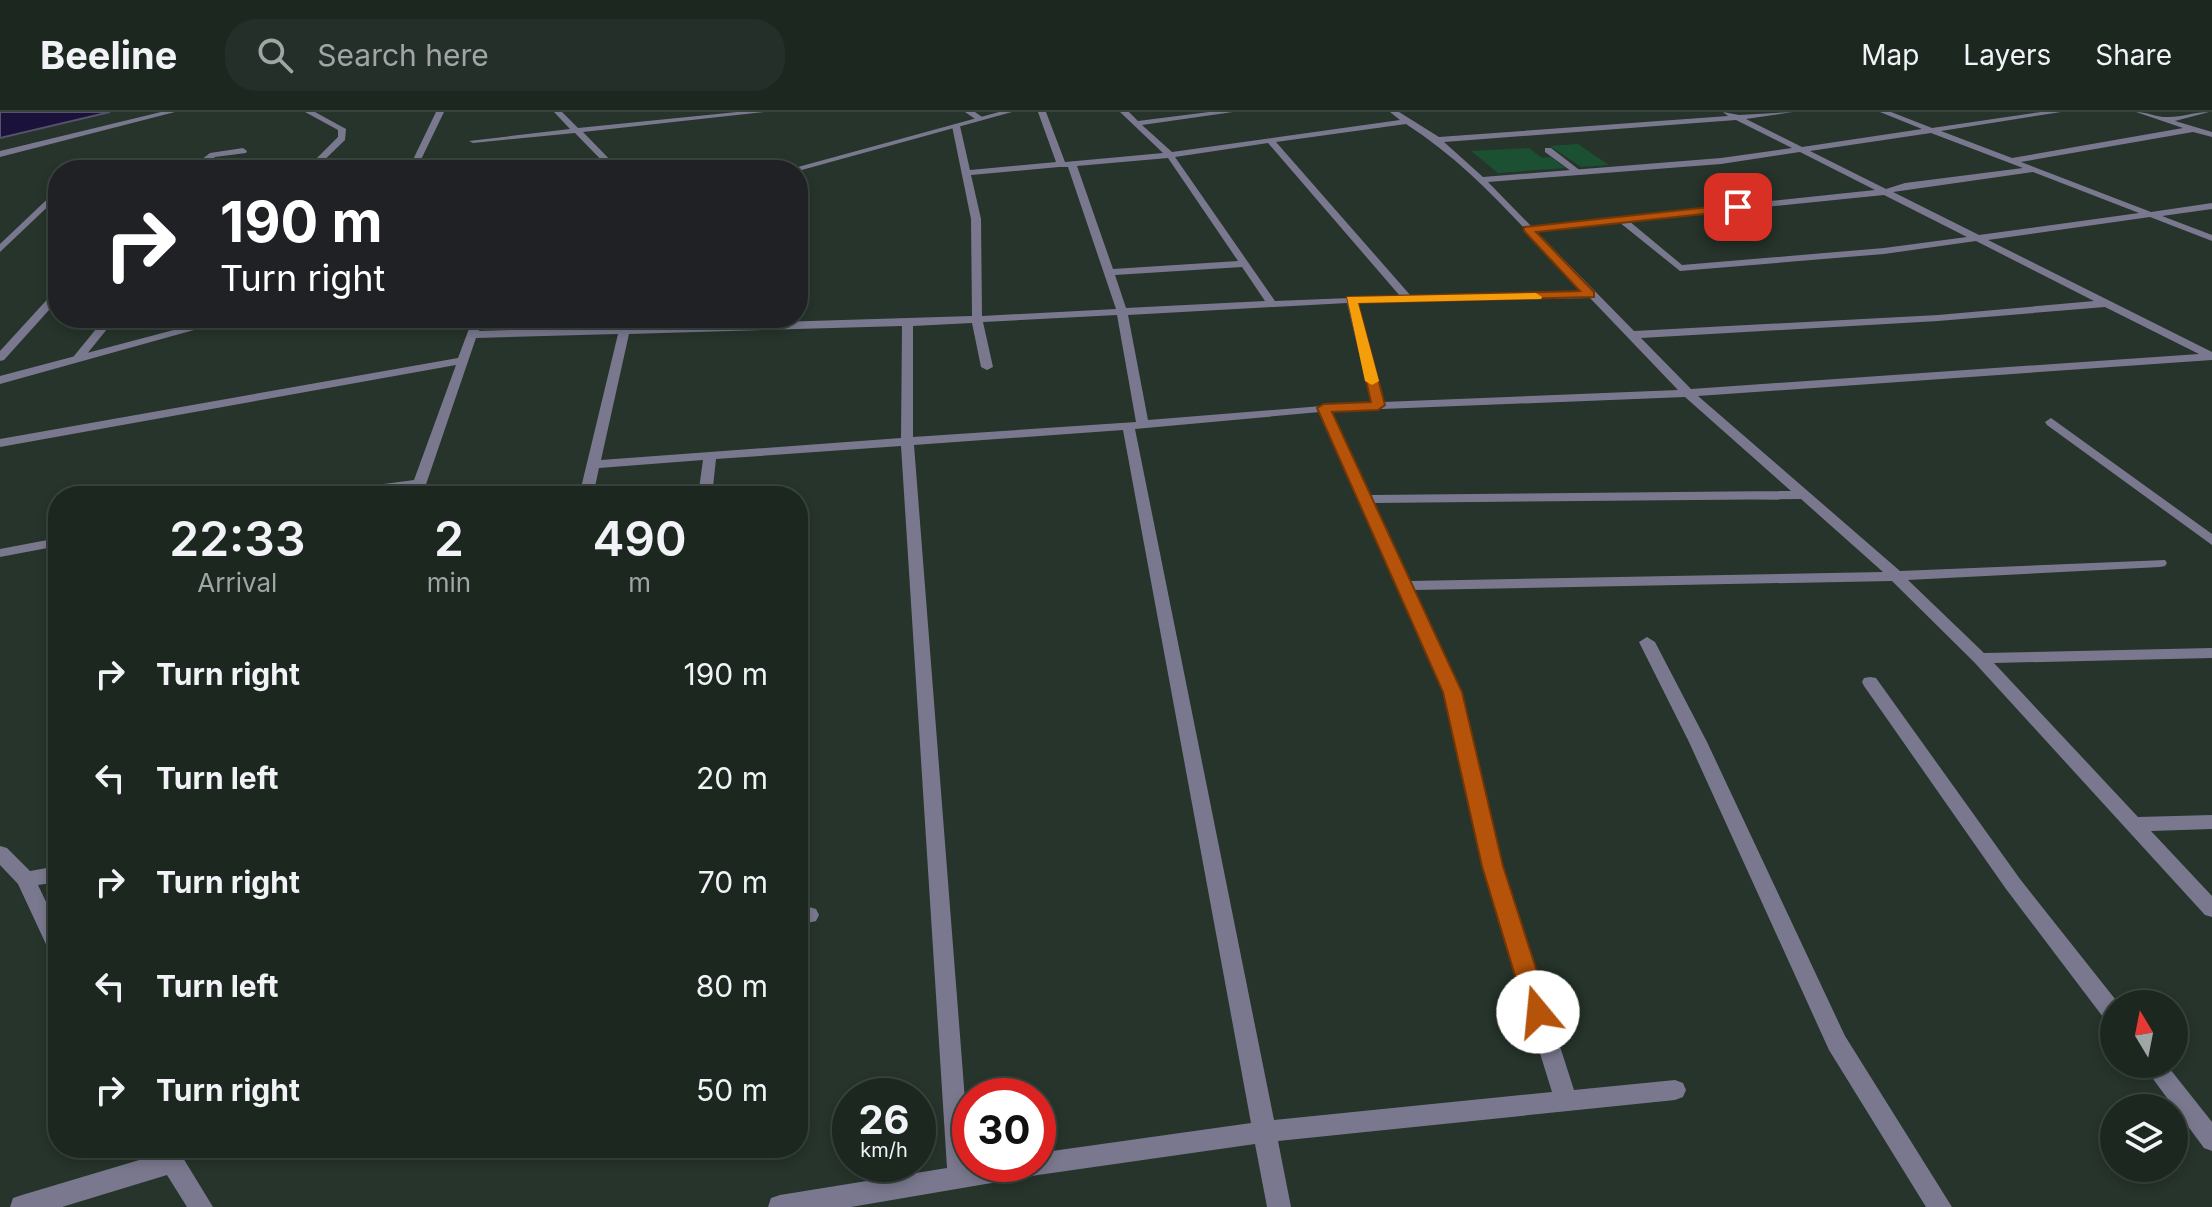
<!DOCTYPE html>
<style>
body{margin:0;font-family:Inter,sans-serif;background:#252f29;color:#f1f3f6;height:100vh;display:flex;flex-direction:column;font-size:30px;white-space:nowrap}
*{box-sizing:border-box;margin:0}
p{font-size:26px;color:#a0a5a5}
.icon{flex:none;width:44px;height:44px;fill:none;stroke:currentColor;stroke-width:2;stroke-linecap:round;stroke-linejoin:round}
.map{position:relative;flex:1;overflow:hidden}
.sheet{position:absolute;left:48px;top:374px;width:760px;height:672px;display:flex;flex-direction:column;background:#1c2720;border-radius:32px;box-shadow:0 4px 12px #0003,0 0 0 2px #3a443e}
.sheet>*{flex:none}
.banner{position:absolute;left:48px;top:48px;width:760px;height:168px;border-radius:32px;box-shadow:0 4px 12px #0003,0 0 0 2px #3a443e;background:#202124;color:#fff;overflow:hidden}
.needle{width:52px;rotate:350deg}
.buttons{position:absolute;left:2100px;top:878px;display:grid;gap:16px}
.buttons a{display:grid;place-items:center;width:88px;height:88px;border-radius:50%;background:#1c2720;box-shadow:0 4px 12px #0003,0 0 0 2px #3a443e;font-size:40px}
.speed{position:absolute;left:832px;top:966px;display:flex;gap:16px;font-size:40px;font-weight:700;text-align:center}
.speed>*{display:grid;place-content:center;width:104px;height:104px;border-radius:50%;background:#1c2720;box-shadow:0 4px 12px #0003,0 0 0 2px #3a443e;line-height:1}
.speed small{font-size:20px;font-weight:400}
.speed .limit{border:12px solid #d22;background:#fff;color:#111}
.pin{position:absolute;display:grid;place-items:center;width:68px;height:68px;color:#fff;margin:-34px;border-radius:16px;box-shadow:0 4px 12px #0006}
.me{position:absolute;width:88px;margin:-44px;rotate:343deg;stroke-linejoin:round;filter:drop-shadow(0 0 6px #0008)}
.turn{display:flex;align-items:center;gap:28px;height:168px;padding:0 40px;font-size:36px}
.turn .icon{width:104px;height:104px;stroke-width:2.5}
.turn b{display:block;font-size:56px;line-height:68px}
.eta{display:flex;justify-content:space-evenly;align-items:center;height:136px;text-align:center}
.eta b{font-size:48px;font-weight:600;line-height:56px}
ul{padding:0;list-style:none}
li{display:flex;align-items:center;gap:24px;height:104px;padding:0 40px}
li div{flex:1}
li b{display:block;font-size:30px}
li em{font-style:normal}
header{display:flex;align-items:center;gap:48px;box-sizing:border-box;height:112px;padding:0 40px;background:#1c2720;border-bottom:2px solid #3a443e}
header strong{font-size:38px}
nav{display:flex;gap:44px;margin-inline-start:auto;font-size:28px}
.search{width:560px;height:72px;background:#252f29;display:flex;align-items:center;gap:20px;box-sizing:border-box;padding:0 28px;border-radius:32px;color:#a0a5a5;font-size:30px}
.map>svg:first-child{display:block}
.water{fill:#1b123b;stroke:#55526c;stroke-width:2}
.building{fill:#1c5033}
.lines{fill:none;stroke-linecap:round;stroke-linejoin:round}
.service{fill:#7a788e;fill-rule:evenodd}
.minor{fill:#7a788e;fill-rule:evenodd}
.tertiary{fill:#7a788e;fill-rule:evenodd}
.route{fill:#b45309;stroke:#753606;stroke-width:2}
.slow{fill:#f59e0b}
</style>
<header>
<strong>Beeline</strong>
<div class="search"><svg class="icon" aria-label="search" viewBox="0 0 24 24"><circle cx="10" cy="10" r="6"/><path d="M15 15l6 6"/></svg>Search here</div>
<nav><a>Map</a><a>Layers</a><a>Share</a></nav>
</header>
<div class="map">
<svg width="2212" height="1095" viewBox="0 0 2212 1095">
<rect width="100%" height="100%" fill="#26342b"/>
<path class="water" d="M 0,0 L 110,0 L 0,26 Z"/>
<g class="building">
<path d="M 1578,32 L 1594,43 L 1609,53 L 1581,55 L 1550,34 Z"/>
<path d="M 1529,36 L 1542,46 L 1551,45 L 1565,56 L 1498,61 L 1471,39 Z"/>
</g>
<g class="lines">
<g class="service">
<path d="M 161,0 L 175,0 L 0,45 L 0,39 Z"/>
<path d="M 1545,36 L 1551,36 L 1582,60 L 1575,62 L 1545,40 Z"/>
<path d="M 105,206 L 116,206 L 82,248 L 74,248 L 74,244 Z"/>
</g>
<g class="minor">
<path d="M 305,0 L 315,0 L 346,17 L 345,28 L 314,58 L 305,58 L 338,25 L 338,18 Z"/>
<path d="M 436,0 L 444,0 L 416,58 L 408,58 Z"/>
<path d="M 554,0 L 562,0 L 578,16 L 737,0 L 764,0 L 583,20 L 620,58 L 611,58 L 575,21 L 473,31 L 469,29 L 570,17 Z"/>
<path d="M 965,0 L 975,0 L 985,7 L 978,9 Z"/>
<path d="M 1038,0 L 1046,0 L 1065,50 L 1163,41 L 1120,0 L 1129,0 L 1138,9 L 1209,0 L 1233,0 L 1142,13 L 1172,40 L 1400,8 L 1390,0 L 1399,0 L 1439,25 L 1728,4 L 1723,0 L 1739,3 L 1793,0 L 1746,7 L 1802,35 L 1922,17 L 1880,0 L 1891,0 L 1932,16 L 2041,0 L 2061,0 L 1941,19 L 2012,46 L 2183,16 L 2136,0 C 2147,0 2158,6 2169,5 C 2182,5 2195,0 2209,0 L 2175,9 L 2212,20 L 2212,25 L 2193,20 L 2021,50 L 2151,100 L 2212,91 L 2212,97 L 2162,104 L 2212,123 L 2212,129 L 2150,105 L 1988,128 L 2212,240 L 2212,248 L 1698,284 L 1900,459 L 2165,448 L 2167,451 L 2165,454 L 2160,455 L 1908,468 L 1984,541 L 2212,536 L 2212,546 L 1994,551 L 2138,705 L 2212,703 L 2212,717 L 2151,719 L 2212,784 L 2212,805 L 2205,803 L 1974,550 L 1892,469 L 1414,478 L 1461,580 L 1502,754 L 1574,978 L 1675,968 L 1683,971 L 1686,978 L 1683,985 L 1675,988 L 1278,1029 L 1291,1095 L 1267,1095 L 1255,1032 L 1038,1063 L 851,1095 L 768,1095 L 771,1086 L 780,1083 L 947,1056 L 901,334 L 716,347 L 712,384 L 698,384 L 703,348 L 599,356 L 593,384 L 579,384 L 618,222 L 476,226 L 422,384 L 408,384 L 411,376 L 353,384 L 316,384 L 323,380 L 414,368 L 456,253 L 0,335 L 0,327 L 458,246 L 473,206 L 483,206 L 479,219 L 972,204 L 971,107 L 952,14 L 956,12 L 960,14 L 970,58 L 1056,50 ZM 1736,8 L 1792,36 L 1721,46 L 1483,65 L 1444,30 ZM 1406,12 C 1475,56 1528,122 1584,180 L 1411,184 L 1276,30 ZM 1931,21 L 2023,56 L 1905,71 L 1886,77 L 1810,39 ZM 1268,31 L 1400,184 L 1275,189 L 1175,45 ZM 1800,40 L 1875,78 L 1531,114 L 1488,70 L 1721,52 ZM 1168,46 L 1238,149 L 1113,157 L 1077,54 ZM 1059,55 L 1068,55 L 1116,197 L 982,204 L 981,107 L 971,63 ZM 2033,60 L 2139,101 L 1979,123 L 1893,80 ZM 1884,83 L 1967,125 L 1884,136 L 1682,153 L 1629,109 ZM 1619,110 L 1680,159 L 1884,142 L 1976,129 L 2094,189 L 1938,203 L 1634,219 L 1536,119 ZM 1242,155 L 1265,189 L 1126,196 L 1115,163 ZM 1590,186 L 1678,278 L 1383,290 L 1357,191 ZM 1347,191 L 1371,290 L 1148,308 L 1128,203 ZM 2105,195 L 2199,242 L 1691,277 L 1641,226 L 1938,209 ZM 1117,203 L 1136,310 L 913,325 L 913,214 L 972,211 L 981,255 L 987,258 L 993,255 L 983,210 ZM 902,214 L 901,326 L 601,348 L 629,222 ZM 1685,285 L 1791,379 L 1370,383 L 1332,299 ZM 1320,300 L 1445,580 L 1482,754 L 1552,980 L 1274,1008 L 1135,317 ZM 1123,318 L 1251,1011 L 1038,1041 L 1038,1052 L 970,1052 L 914,333 ZM 1801,387 L 1883,460 L 1410,469 L 1374,391 Z"/>
<path d="M 243,36 L 247,39 L 246,41 L 215,45 L 198,58 L 188,58 L 210,41 Z"/>
<path d="M 58,77 L 58,85 L 0,140 L 0,132 Z"/>
<path d="M 58,179 L 58,188 L 4,248 L 0,249 L 0,239 L 54,180 Z"/>
<path d="M 2051,306 L 2212,422 L 2212,433 L 2047,313 L 2045,310 Z"/>
<path d="M 58,426 L 58,434 L 0,445 L 0,437 Z"/>
<path d="M 1647,525 L 1655,530 L 1707,630 L 1845,924 L 1952,1095 L 1926,1095 L 1829,938 L 1689,630 L 1639,530 Z"/>
<path d="M 1870,565 L 1876,566 L 2020,767 L 2119,892 L 2114,892 L 2114,911 L 2106,909 L 2006,777 L 1864,574 L 1862,570 L 1864,566 Z"/>
<path d="M 0,734 L 7,736 L 30,759 L 58,754 L 58,770 L 38,773 L 58,815 L 58,845 L 51,843 L 18,772 L 0,753 Z"/>
<path d="M 809,795 L 816,797 L 819,803 L 816,809 L 798,813 L 798,797 Z"/>
<path d="M 2142,952 L 2166,952 L 2212,1010 L 2212,1039 L 2204,1036 Z"/>
<path d="M 152,1036 L 177,1036 L 213,1095 L 187,1095 L 167,1063 L 62,1095 L 10,1095 L 13,1086 L 22,1083 L 156,1043 Z"/>
</g>
<g class="tertiary">
<path d="M 999,0 L 1012,0 L 798,59 L 787,58 Z"/>
<path d="M 219,206 L 237,206 L 0,272 L 0,264 Z"/>
</g>
</g>
<path class="route" d="M 1738,92 L 1741,93 L 1741,98 L 1536,120 L 1594,180 L 1594,185 L 1358,191 L 1385,293 L 1378,298 L 1332,300 L 1462,580 L 1503,754 L 1550,900 L 1547,907 L 1538,911 L 1530,907 L 1526,900 L 1482,754 L 1443,580 L 1317,296 L 1324,292 L 1371,290 L 1347,185 L 1580,179 L 1524,119 L 1524,115 Z"/>
<path class="slow" d="M 1536,181 L 1542,185 L 1541,187 L 1358,191 L 1379,269 L 1372,273 L 1365,269 L 1347,185 Z"/>
</svg>
<div class="buttons">
<a><svg class="needle" viewBox="-14 -14 28 28"><path d="M0-13l5 13h-10z" fill="#e53935"/><path d="M0 13l5-13h-10z" fill="#a0a5a5"/></svg></a>
<a><svg class="icon" aria-label="layers" viewBox="0 0 24 24"><path d="M12 4l9 5-9 5-9-5zM3 14l9 5 9-5"/></svg></a>
</div>
<div class="speed"><div>26<small>km/h</small></div><div class="limit">30</div></div>
<div class="pin" style="left:1738px;top:95px;background:#d93025"><svg class="icon" aria-label="arrive" viewBox="0 0 24 24"><path d="M6 21V4h12l-3 4 3 4H6"/></svg></div>
<svg class="me" style="left:1538px;top:900px" viewBox="-20 -20 40 40"><circle r="19" fill="#fff"/><path d="M0-13L10 11 0 6-10 11z" fill="#b45309"/></svg>
<div class="banner">
<div class="turn"><svg class="icon" aria-label="right" viewBox="0 0 24 24"><path d="M7 20v-9h11M14 6l5 5-5 5"/></svg><div><b>190 m</b>Turn right</div></div>
</div>
<section class="sheet">
<div class="eta">
<div><b>22:33</b><p>Arrival</p></div>
<div><b>2</b><p>min</p></div>
<div><b>490</b><p>m</p></div>
</div>
<ul>
<li><svg class="icon" aria-label="right" viewBox="0 0 24 24"><path d="M7 20v-9h11M14 6l5 5-5 5"/></svg><div><b>Turn right</b></div><em>190 m</em></li>
<li><svg class="icon" aria-label="left" viewBox="0 0 24 24"><path d="M17 20v-9H6M10 6l-5 5 5 5"/></svg><div><b>Turn left</b></div><em>20 m</em></li>
<li><svg class="icon" aria-label="right" viewBox="0 0 24 24"><path d="M7 20v-9h11M14 6l5 5-5 5"/></svg><div><b>Turn right</b></div><em>70 m</em></li>
<li><svg class="icon" aria-label="left" viewBox="0 0 24 24"><path d="M17 20v-9H6M10 6l-5 5 5 5"/></svg><div><b>Turn left</b></div><em>80 m</em></li>
<li><svg class="icon" aria-label="right" viewBox="0 0 24 24"><path d="M7 20v-9h11M14 6l5 5-5 5"/></svg><div><b>Turn right</b></div><em>50 m</em></li>
</ul>
</section>
</div>
